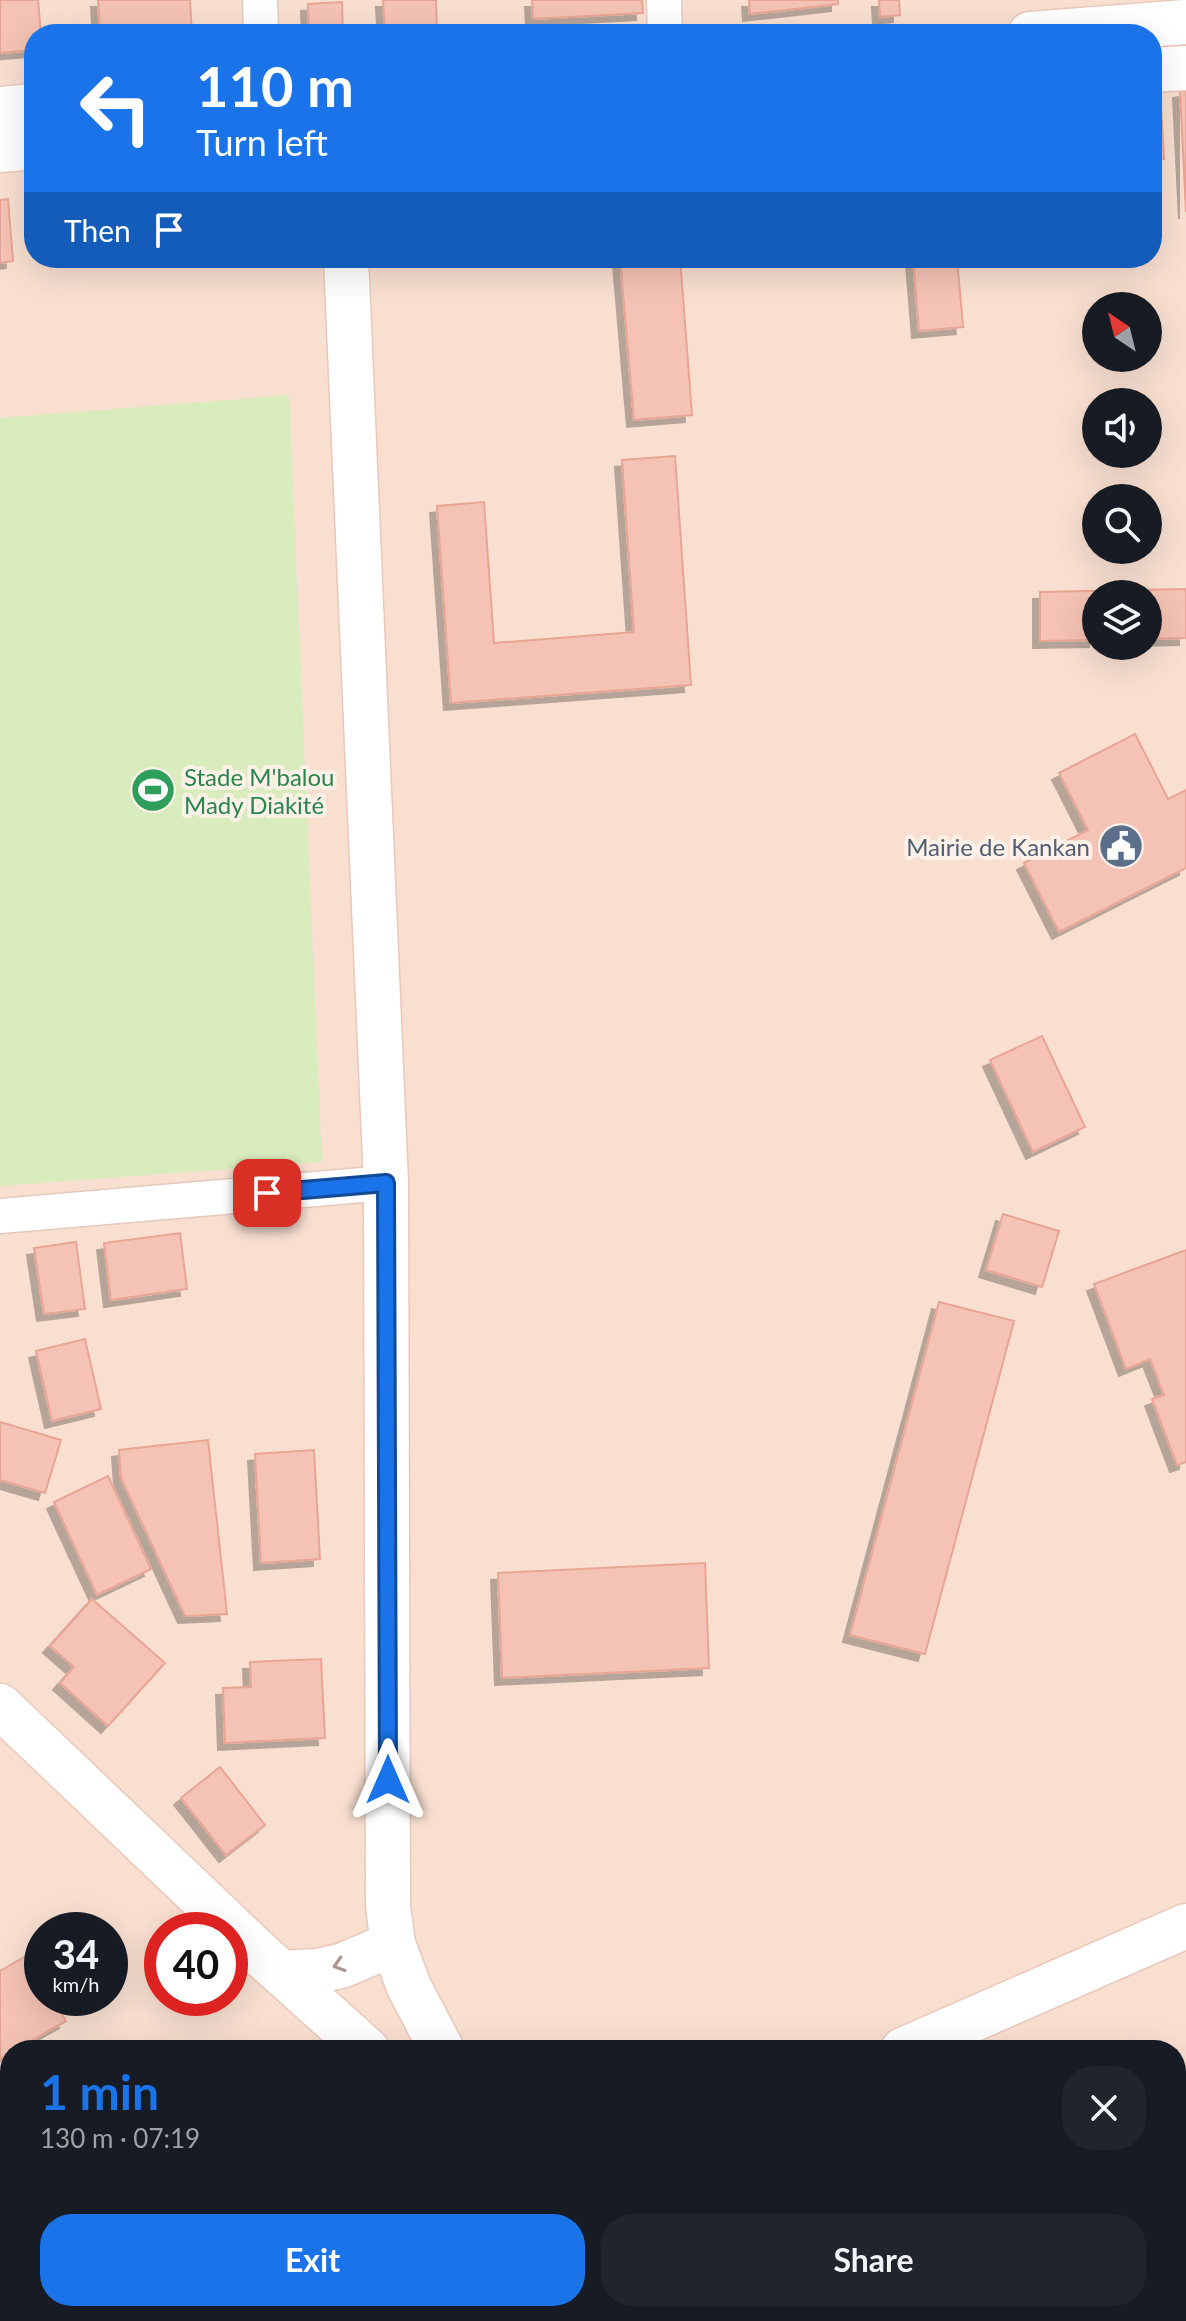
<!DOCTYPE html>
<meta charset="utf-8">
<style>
body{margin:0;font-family:Lato,sans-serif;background:#20242c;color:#f1f3f6;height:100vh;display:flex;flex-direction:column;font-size:30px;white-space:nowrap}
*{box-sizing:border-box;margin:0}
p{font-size:26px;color:#9ea1a6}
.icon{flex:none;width:44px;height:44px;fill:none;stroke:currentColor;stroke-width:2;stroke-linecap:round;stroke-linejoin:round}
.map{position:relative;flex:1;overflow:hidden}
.drawer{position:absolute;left:0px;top:2040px;width:1186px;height:282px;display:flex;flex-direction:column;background:#171b24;border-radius:32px 32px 0 0;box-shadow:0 8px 32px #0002}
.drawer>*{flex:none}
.guide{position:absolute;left:24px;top:24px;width:1138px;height:244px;border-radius:32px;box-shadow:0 8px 32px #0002;background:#1a73e8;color:#fff;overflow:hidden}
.needle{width:52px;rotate:325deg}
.tools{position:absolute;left:1082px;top:292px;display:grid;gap:16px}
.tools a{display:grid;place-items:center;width:80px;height:80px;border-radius:50%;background:#171b24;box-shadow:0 8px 32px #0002;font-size:40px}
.speed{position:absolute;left:24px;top:1912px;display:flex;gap:16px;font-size:40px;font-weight:700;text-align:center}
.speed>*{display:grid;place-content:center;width:104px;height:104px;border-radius:50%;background:#171b24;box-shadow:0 8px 32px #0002;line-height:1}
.speed small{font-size:20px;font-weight:400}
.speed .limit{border:12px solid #d22;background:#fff;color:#111}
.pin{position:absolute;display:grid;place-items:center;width:68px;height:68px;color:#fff;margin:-34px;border-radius:16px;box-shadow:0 4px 12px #0006}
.me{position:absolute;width:88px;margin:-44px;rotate:0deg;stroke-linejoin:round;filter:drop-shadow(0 0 6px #0008)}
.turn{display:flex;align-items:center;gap:28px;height:168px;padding:0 40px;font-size:36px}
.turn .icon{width:104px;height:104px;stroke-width:2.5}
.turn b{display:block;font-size:56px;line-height:68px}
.then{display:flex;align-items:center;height:76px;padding:0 40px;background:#0003;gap:16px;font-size:30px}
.round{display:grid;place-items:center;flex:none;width:84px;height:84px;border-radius:32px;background:#20242c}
.summary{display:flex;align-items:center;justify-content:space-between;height:136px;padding:0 40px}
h1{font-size:48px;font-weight:700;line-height:60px;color:#1a73e8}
.button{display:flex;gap:16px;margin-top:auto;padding:16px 40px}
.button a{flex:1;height:92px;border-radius:32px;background:#1a73e8;color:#fff;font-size:32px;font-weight:700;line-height:92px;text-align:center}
.button a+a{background:#20242c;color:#f1f3f6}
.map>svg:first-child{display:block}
.residential{fill:#f8dfd0;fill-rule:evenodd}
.green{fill:#d8ecbd}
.building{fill:#f5c3b5;stroke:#e9a594;stroke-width:2;filter:url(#shadow)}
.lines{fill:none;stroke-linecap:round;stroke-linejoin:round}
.street-casing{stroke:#e4c9be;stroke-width:37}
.secondary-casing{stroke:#eac8ba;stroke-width:47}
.street{stroke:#fff;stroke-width:34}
.secondary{stroke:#fff;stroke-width:44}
.oneway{stroke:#ad958f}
.route-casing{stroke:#114b97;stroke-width:20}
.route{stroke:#1a73e8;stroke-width:14}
.labels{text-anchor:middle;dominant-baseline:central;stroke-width:8;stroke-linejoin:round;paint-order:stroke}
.leisure-label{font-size:24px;fill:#27864d;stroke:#fff1e7;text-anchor:start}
.service-label{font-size:24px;fill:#4e5e75;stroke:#fff1e7;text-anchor:end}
</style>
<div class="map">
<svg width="1186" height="2321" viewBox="0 0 1186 2321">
<defs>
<filter id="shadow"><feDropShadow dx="-7" dy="7" stdDeviation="0" flood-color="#0004"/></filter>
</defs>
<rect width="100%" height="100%" fill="#feecdf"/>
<path class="residential" d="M 0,0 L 1186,0 L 1186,2321 L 0,2321 ZM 34,34 L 1152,34 L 1152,258 L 34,258 ZM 1096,306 L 1148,306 L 1148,358 L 1096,358 ZM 1096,402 L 1148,402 L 1148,454 L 1096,454 ZM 1096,498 L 1148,498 L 1148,550 L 1096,550 ZM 1096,594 L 1148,594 L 1148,646 L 1096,646 ZM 42,1930 L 110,1930 L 110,1998 L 42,1998 ZM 162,1930 L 230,1930 L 230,1998 L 162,1998 ZM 10,2050 L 1176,2050 L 1176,2312 L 10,2312 Z"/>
<path class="green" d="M 289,395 L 322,1162 L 0,1186 L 0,418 Z"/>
<g class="building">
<path d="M 0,0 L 38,0 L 41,34 L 34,34 L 34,50 L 0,53 Z"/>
<path d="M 98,0 L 190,0 L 192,34 L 100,34 Z"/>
<path d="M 383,0 L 436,0 L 437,34 L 385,34 Z"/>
<path d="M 532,0 L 642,0 L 643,13 L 533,19 Z"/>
<path d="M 749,0 L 838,0 L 838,4 L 750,14 Z"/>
<path d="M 879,0 L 899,0 L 900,15 L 880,17 Z"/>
<path d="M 342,2 L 343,34 L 309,34 L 308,4 Z"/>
<path d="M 1160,89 L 1164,159 L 1152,159 L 1152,90 Z"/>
<path d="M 1186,90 L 1186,212 L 1180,91 Z"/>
<path d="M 8,199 L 13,261 L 0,263 L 0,200 Z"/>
<path d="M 620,258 L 680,258 L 692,415 L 634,420 Z"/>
<path d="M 913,258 L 957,258 L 963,327 L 919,331 Z"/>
<path d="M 675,456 L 691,685 L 451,703 L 437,506 L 484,502 L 494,643 L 634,632 L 622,460 Z"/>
<path d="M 1186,589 L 1186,638 L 1148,639 L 1148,594 L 1096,594 L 1096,640 L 1040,641 L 1040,592 Z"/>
<path d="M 1135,734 L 1168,799 L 1186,790 L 1186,868 L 1059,932 L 1024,863 L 1088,830 L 1059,773 Z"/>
<path d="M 1042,1036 L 1085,1127 L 1033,1152 L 990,1060 Z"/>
<path d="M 1003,1214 L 1059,1231 L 1042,1287 L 986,1270 Z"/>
<path d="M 180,1233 L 187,1289 L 111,1300 L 104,1243 Z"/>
<path d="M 76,1242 L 85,1309 L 44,1314 L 34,1248 Z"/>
<path d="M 1186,1250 L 1186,1462 L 1177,1465 L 1152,1399 L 1164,1395 L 1150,1359 L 1126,1369 L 1094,1284 Z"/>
<path d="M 939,1302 L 1014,1321 L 925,1654 L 850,1635 Z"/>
<path d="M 85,1339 L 101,1409 L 52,1421 L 36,1351 Z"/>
<path d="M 0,1422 L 61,1440 L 45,1493 L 0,1480 Z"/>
<path d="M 208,1440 L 227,1614 L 185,1616 L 121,1478 L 119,1450 Z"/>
<path d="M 314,1450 L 320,1559 L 261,1563 L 255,1454 Z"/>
<path d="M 108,1476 L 151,1569 L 97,1595 L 54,1502 Z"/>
<path d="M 705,1563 L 709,1668 L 502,1678 L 498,1573 Z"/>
<path d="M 92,1599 L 165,1663 L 108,1726 L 60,1683 L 74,1667 L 50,1646 Z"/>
<path d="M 321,1659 L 325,1738 L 225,1743 L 223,1688 L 251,1687 L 250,1662 Z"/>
<path d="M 220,1767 L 265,1825 L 226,1855 L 181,1798 Z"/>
<path d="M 28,1955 L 42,1979 L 42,1998 L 53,1998 L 66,2021 L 15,2050 L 10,2050 L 10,2053 L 0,2059 L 0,1971 Z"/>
<path d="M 10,2173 L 10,2214 L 7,2217 L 0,2208 L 0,2180 Z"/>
<path d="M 10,2246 L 10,2267 L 0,2253 Z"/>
</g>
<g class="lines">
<g class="street-casing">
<g id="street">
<path d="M 260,0 L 261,34"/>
<path d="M 664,0 L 665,34"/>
<path d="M 0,1216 L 386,1183"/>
</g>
</g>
<g class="secondary-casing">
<g id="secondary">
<path d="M 1030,34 L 1186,22"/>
<path d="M 1152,70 L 1186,68"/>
<path d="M 0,109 L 34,106"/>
<path d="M 0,150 L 34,147"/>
<path d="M 346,258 L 386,1183 L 388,1906 L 393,1944 L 409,1987 L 442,2050"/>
<path d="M 0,1706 L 260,1954 L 367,2050"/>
<path d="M 282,1973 L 317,1971 L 341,1966 L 393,1944"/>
<path d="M 903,2050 L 1186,1926"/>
<path d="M 564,2312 L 579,2321"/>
<path d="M 618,2312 L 622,2321"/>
<path d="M 393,2321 L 395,2312"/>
<path d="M 428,2321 L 446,2312"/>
</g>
</g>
<use href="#street" class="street"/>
<use href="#secondary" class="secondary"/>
</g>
<defs><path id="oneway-chevron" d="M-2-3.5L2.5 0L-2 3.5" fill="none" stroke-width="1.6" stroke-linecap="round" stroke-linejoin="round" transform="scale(2)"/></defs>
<use class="oneway" href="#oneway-chevron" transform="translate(339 1965) rotate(163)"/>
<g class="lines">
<g class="route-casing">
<path id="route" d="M 267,1193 L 386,1183 L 388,1780"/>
</g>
<use href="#route" class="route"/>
</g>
<defs>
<g id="stadium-disc" transform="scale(2.3)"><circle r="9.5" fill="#2e9e5b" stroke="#fff1e7"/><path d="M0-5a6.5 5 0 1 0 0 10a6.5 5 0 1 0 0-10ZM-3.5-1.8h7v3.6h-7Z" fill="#fff"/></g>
<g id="civic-disc" transform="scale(2.3)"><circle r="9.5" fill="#5c6f8a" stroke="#fff1e7"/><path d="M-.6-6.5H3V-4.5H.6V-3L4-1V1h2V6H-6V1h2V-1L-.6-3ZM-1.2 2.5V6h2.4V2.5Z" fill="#fff"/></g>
</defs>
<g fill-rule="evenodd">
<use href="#stadium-disc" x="153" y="790"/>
<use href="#civic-disc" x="1121" y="846"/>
</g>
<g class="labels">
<g class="leisure-label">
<text x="184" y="776">Stade M'balou<tspan x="184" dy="28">Mady Diakité</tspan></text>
</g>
<g class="service-label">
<text x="1090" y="846">Mairie de Kankan</text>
</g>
</g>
</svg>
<div class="tools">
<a><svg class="needle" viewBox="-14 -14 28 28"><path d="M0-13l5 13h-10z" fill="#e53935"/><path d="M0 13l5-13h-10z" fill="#9ea1a6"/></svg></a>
<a><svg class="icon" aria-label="sound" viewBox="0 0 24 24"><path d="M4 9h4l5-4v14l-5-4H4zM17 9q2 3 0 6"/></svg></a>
<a><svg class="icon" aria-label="search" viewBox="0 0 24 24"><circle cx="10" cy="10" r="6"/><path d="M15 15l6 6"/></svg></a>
<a><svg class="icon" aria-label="layers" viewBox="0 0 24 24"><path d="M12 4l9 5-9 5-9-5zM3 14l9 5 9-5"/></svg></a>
</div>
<div class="speed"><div>34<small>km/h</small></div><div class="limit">40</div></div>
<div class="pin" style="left:267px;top:1193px;background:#d93025"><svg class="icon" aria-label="arrive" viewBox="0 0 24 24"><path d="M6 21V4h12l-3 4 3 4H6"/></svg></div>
<svg class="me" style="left:388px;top:1780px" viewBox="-20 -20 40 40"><path d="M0-17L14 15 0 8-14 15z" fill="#1a73e8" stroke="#fff" stroke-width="4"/></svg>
<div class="guide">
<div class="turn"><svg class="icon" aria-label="left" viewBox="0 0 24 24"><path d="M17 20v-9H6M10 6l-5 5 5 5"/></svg><div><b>110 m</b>Turn left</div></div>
<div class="then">Then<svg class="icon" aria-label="arrive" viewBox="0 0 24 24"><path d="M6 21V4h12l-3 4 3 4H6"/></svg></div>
</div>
<section class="drawer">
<div class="summary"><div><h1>1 min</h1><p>130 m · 07:19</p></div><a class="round"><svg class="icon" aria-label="close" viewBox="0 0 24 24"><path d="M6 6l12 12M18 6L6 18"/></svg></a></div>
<div class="button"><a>Exit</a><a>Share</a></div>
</section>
</div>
